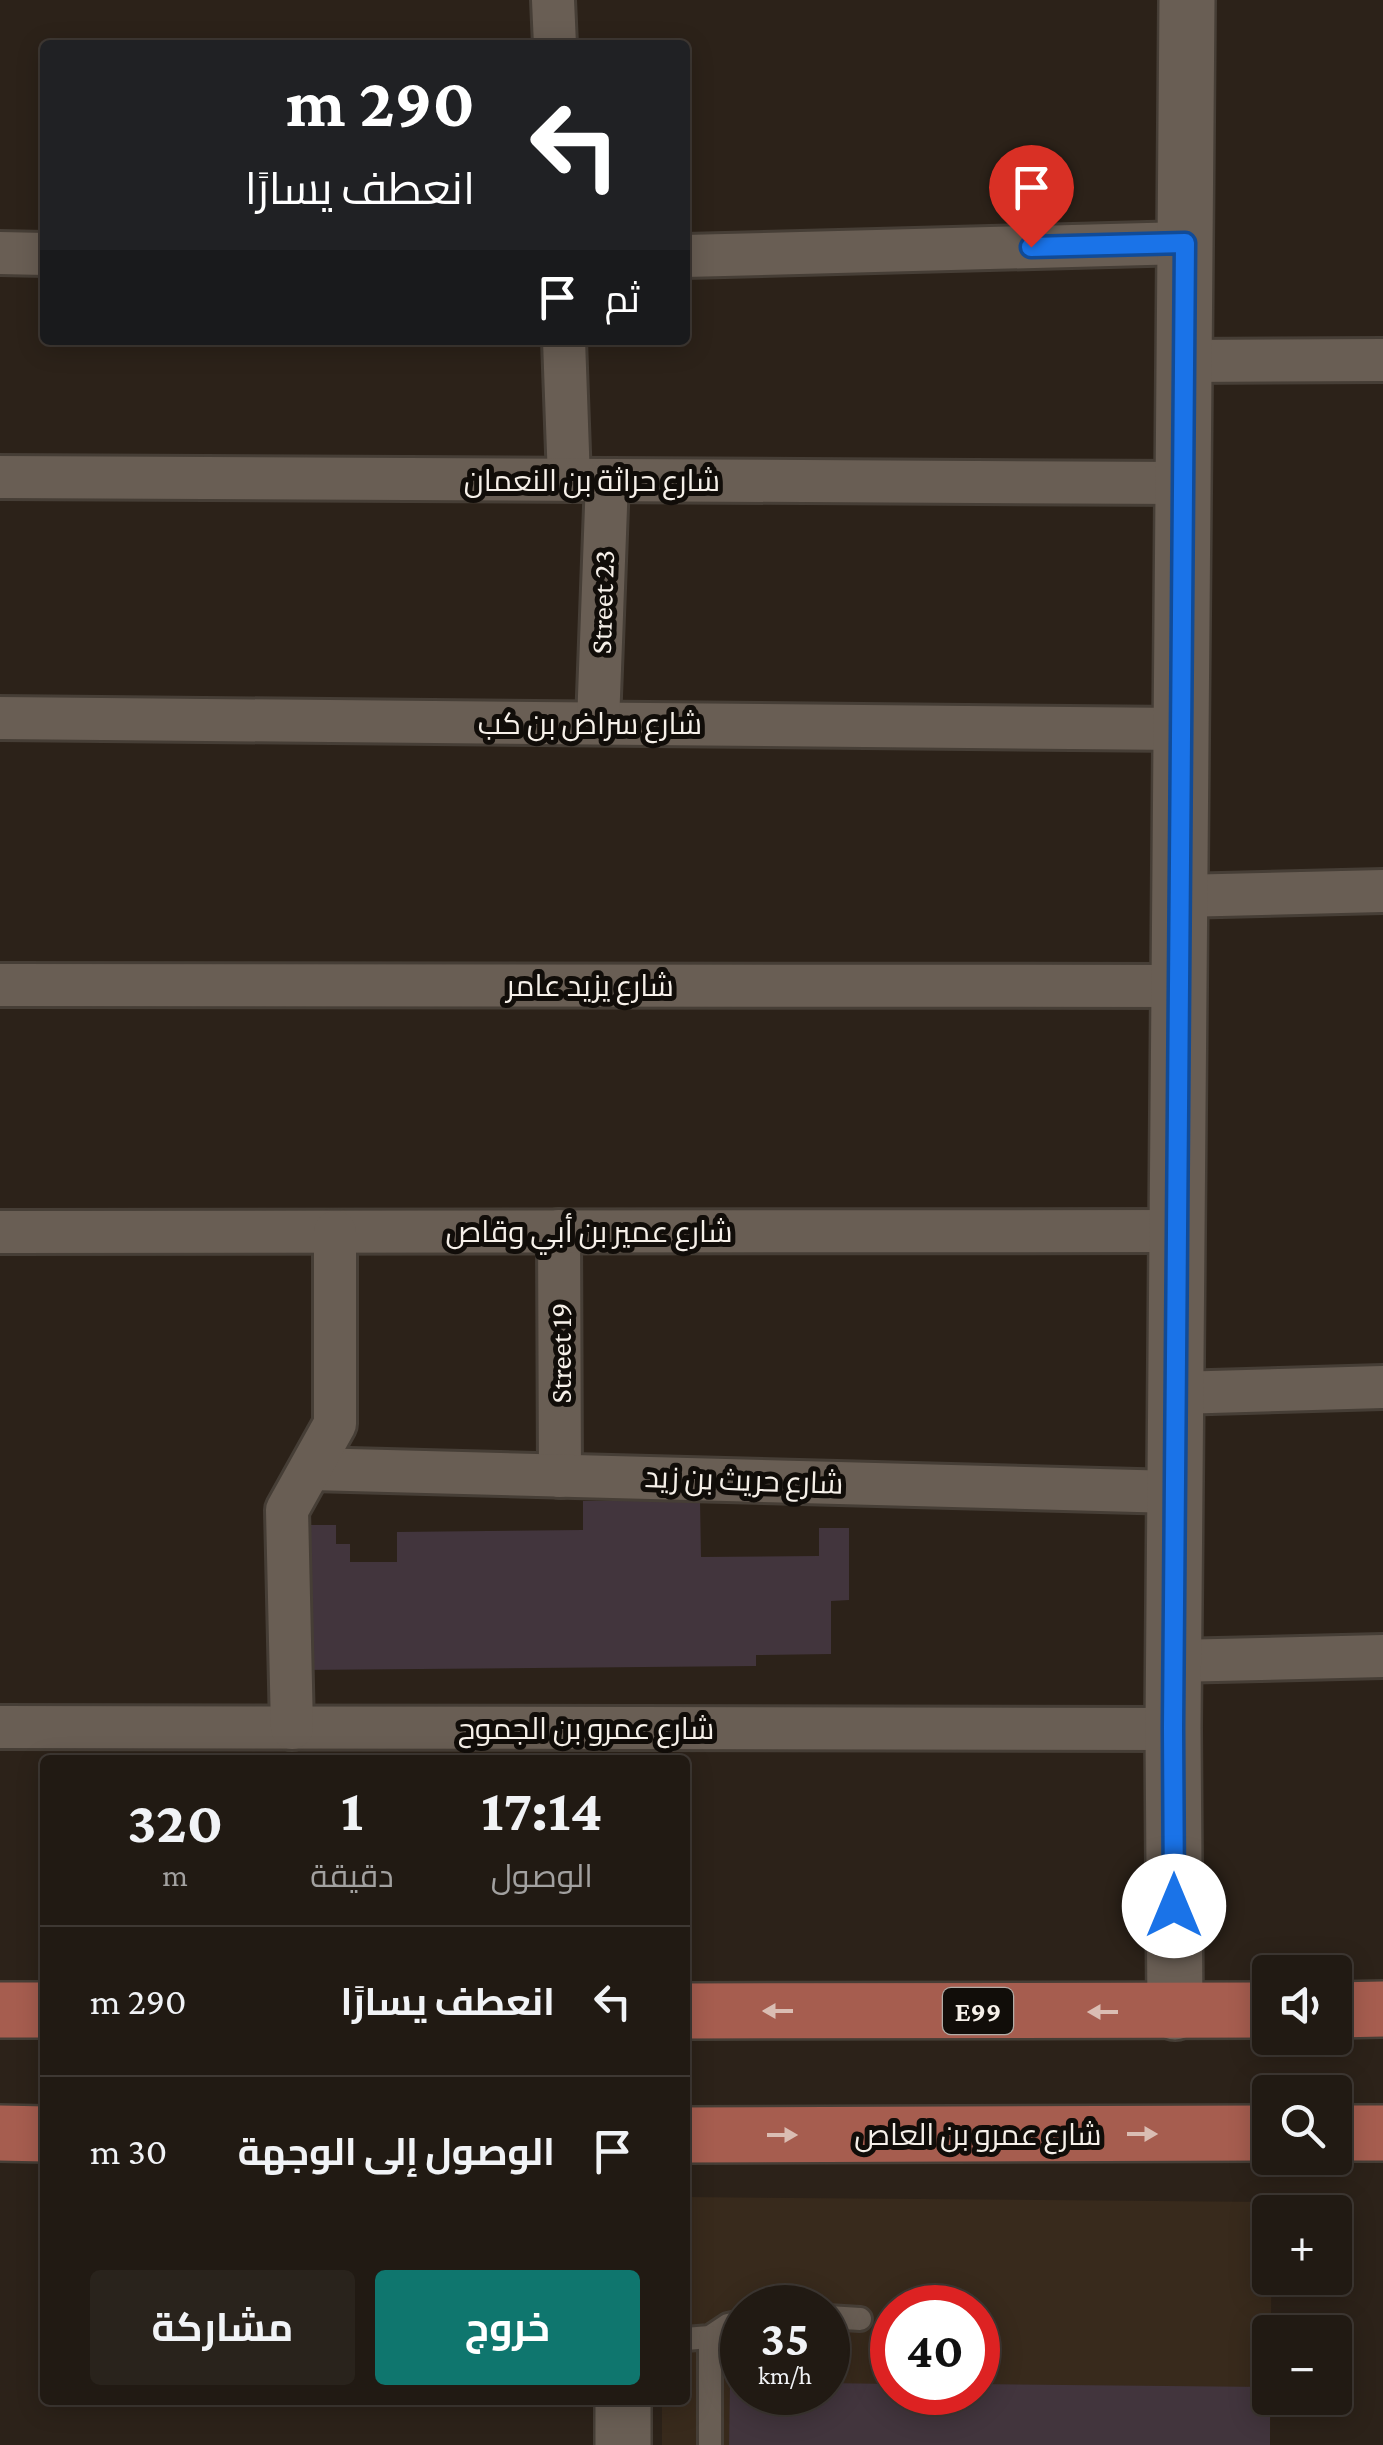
<!DOCTYPE html>
<html lang="ar">
<meta charset="utf-8">
<style>
body{margin:0;font-family:"Crimson Pro",Cairo,serif;background:#29231c;color:#f1f3f6;direction:rtl;height:100vh;display:flex;flex-direction:column;font-size:38px;white-space:nowrap}
*{box-sizing:border-box;margin:0}
p{font-size:32px;color:#a2a1a0}
.icon{flex:none;width:55px;height:55px;fill:none;stroke:currentColor;stroke-width:2;stroke-linecap:round;stroke-linejoin:round}
.map{position:relative;flex:1;overflow:hidden;direction:ltr}
.panel{position:absolute;left:40px;top:1755px;width:650px;height:650px;display:flex;flex-direction:column;background:#211a13;border-radius:10px;box-shadow:0 5px 25px #0003,0 0 0 2px #3e3833;direction:rtl}
.panel>*{flex:none}
.top-card{position:absolute;left:40px;top:40px;width:650px;height:305px;border-radius:10px;box-shadow:0 5px 25px #0003,0 0 0 2px #3e3833;direction:rtl;background:#202124;color:#fff;overflow:hidden}
.fabs{position:absolute;left:1252px;top:1955px;display:grid;gap:20px}
.fabs a{display:grid;place-items:center;width:100px;height:100px;border-radius:10px;background:#211a13;box-shadow:0 5px 25px #0003,0 0 0 2px #3e3833;font-size:50px}
.speed{position:absolute;left:720px;top:2285px;display:flex;gap:20px;font-size:50px;font-weight:700;text-align:center}
.speed>*{display:grid;place-content:center;width:130px;height:130px;border-radius:50%;background:#211a13;box-shadow:0 5px 25px #0003,0 0 0 2px #3e3833;line-height:1}
.speed small{font-size:25px;font-weight:400}
.speed .limit{border:15px solid #d22;background:#fff;color:#111}
.pin{position:absolute;display:grid;place-items:center;width:85px;height:85px;color:#fff;margin:-102px -42px;border-radius:50% 50% 50% 0;rotate:-45deg;box-shadow:0 0 10px #0007}
.pin .icon{rotate:45deg}
.me{position:absolute;width:110px;margin:-55px;rotate:0deg;stroke-linejoin:round;filter:drop-shadow(0 0 8px #0008)}
.turn{display:flex;align-items:center;gap:35px;height:210px;padding:0 50px;font-size:45px}
.turn .icon{width:130px;height:130px;stroke-width:2.5}
.turn b{display:block;font-size:70px;line-height:85px}
.then{display:flex;align-items:center;height:95px;padding:0 50px;background:#0003;gap:20px;font-size:38px}
.eta{display:flex;justify-content:space-evenly;align-items:center;height:170px;text-align:center}
.eta b{font-size:60px;font-weight:700;line-height:70px}
.cta{display:flex;gap:20px;margin-top:auto;padding:20px 50px}
.cta a{flex:1;height:115px;border-radius:10px;background:#0f766e;color:#fff;font-size:40px;font-weight:700;line-height:115px;text-align:center}
.cta a+a{background:#29231c;color:#f1f3f6}
ul{padding:0;list-style:none}
li{display:flex;align-items:center;gap:30px;height:150px;padding:0 50px;border-top:2px solid #3e3833}
li div{flex:1}
li b{display:block;font-size:38px}
li em{font-style:normal}
.map>svg:first-child{display:block}
.built{fill:#382a1c;fill-rule:evenodd}
.building{fill:#42353d}
.lines{fill:none;stroke-linecap:round;stroke-linejoin:round}
.lane-casing{stroke:#463e36;stroke-width:28}
.street-casing{stroke:#463e36;stroke-width:48}
.secondary-casing{stroke:#463e36;stroke-width:60}
.primary-casing{stroke:#463e36;stroke-width:60}
.lane{stroke:#695e54;stroke-width:22}
.street{stroke:#695e54;stroke-width:42}
.secondary{stroke:#695e54;stroke-width:55}
.primary{stroke:#a65d4f;stroke-width:55}
.oneway{fill:#dabdb3}
.route-casing{stroke:#114b97;stroke-width:25}
.route{stroke:#1a73e8;stroke-width:18}
.labels{text-anchor:middle;dominant-baseline:central;stroke-width:10;stroke-linejoin:round;paint-order:stroke}
.shield{fill:#110d09;stroke:#b1aca6;stroke-width:2.5}
.shield-label{font-size:28px;font-weight:bold;fill:#f6f0e9}
.street-label{font-size:30px;fill:#f6f0e9;stroke:#110d09}
</style>
<div class="map">
<svg width="1383" height="2445" viewBox="0 0 1383 2445">
<rect width="100%" height="100%" fill="#2c2219"/>
<path class="built" d="M 685,2197 L 1272,2202 L 1270,2445 L 662,2445 L 662,2400 L 685,2400 ZM 742,2308 L 828,2308 L 828,2392 L 742,2392 ZM 892,2308 L 978,2308 L 978,2392 L 892,2392 Z"/>
<g class="building">
<path d="M 700,1500 L 701,1557 L 819,1556 L 819,1528 L 849,1528 L 849,1600 L 831,1601 L 831,1654 L 756,1655 L 756,1666 L 299,1670 L 298,1525 L 336,1525 L 336,1544 L 350,1544 L 350,1562 L 397,1562 L 397,1532 L 583,1530 L 583,1501 Z"/>
<path d="M 730,2383 L 742,2383 L 742,2392 L 828,2392 L 828,2383 L 892,2384 L 892,2392 L 978,2392 L 978,2384 L 1270,2387 L 1270,2445 L 729,2445 Z"/>
</g>
<g class="lines">
<g class="lane-casing">
<g id="lane">
<path d="M 828,2317 L 860,2319"/>
<path d="M 685,2339 L 710,2337 L 728,2325 L 742,2322"/>
<path d="M 710,2445 L 710,2337"/>
</g>
</g>
<g class="street-casing">
<g id="street">
<path d="M 553,0 L 555,45"/>
<path d="M 0,253 L 45,254"/>
<path d="M 685,256 L 1185,243"/>
<path d="M 564,340 L 569,480"/>
<path d="M 1184,361 L 1383,360"/>
<path d="M 0,477 L 1183,483"/>
<path d="M 0,718 L 1181,729"/>
<path d="M 598,723 L 607,480"/>
<path d="M 1180,896 L 1383,891"/>
<path d="M 0,985 L 1179,986"/>
<path d="M 559,1231 L 560,1476"/>
<path d="M 0,1232 L 1177,1231"/>
<path d="M 1176,1393 L 1383,1387"/>
<path d="M 312,1469 L 1175,1492"/>
<path d="M 1173,1661 L 1383,1656"/>
<path d="M 0,1727 L 1173,1729"/>
<path d="M 292,1728 L 287,1510 L 335,1424 L 335,1232"/>
</g>
</g>
<g class="secondary-casing">
<g id="secondary">
<path d="M 1175,2012 L 1173,1729 L 1187,0"/>
<path d="M 623,2445 L 623,2400"/>
</g>
</g>
<g class="primary-casing">
<g id="primary">
<path d="M 0,2010 L 45,2010"/>
<path d="M 1335,2010 L 1383,2009"/>
<path d="M 685,2011 L 1270,2010"/>
<path d="M 0,2133 L 45,2134"/>
<path d="M 1335,2133 L 1383,2133"/>
<path d="M 685,2135 L 1270,2133"/>
</g>
</g>
<use href="#lane" class="lane"/>
<use href="#street" class="street"/>
<use href="#secondary" class="secondary"/>
<use href="#primary" class="primary"/>
</g>
<defs><path id="oneway-solid" d="M-6-.8H1V-3.2L6.5 0L1 3.2V.8H-6Z" transform="scale(2.5)"/></defs>
<g class="oneway">
<use href="#oneway-solid" transform="translate(778 2011) rotate(-180)"/>
<use href="#oneway-solid" transform="translate(1103 2012) rotate(-180)"/>
<use href="#oneway-solid" transform="translate(1142 2134)"/>
<use href="#oneway-solid" transform="translate(782 2135)"/>
</g>
<g class="lines">
<g class="route-casing">
<path id="route" d="M 1031,247 L 1185,243 L 1173,1728 L 1174,1906"/>
</g>
<use href="#route" class="route"/>
</g>
<g class="labels">
<rect class="shield" x="943" y="1988" width="70" height="46" rx="8"/>
<g class="shield-label">
<text x="978" y="2011">E99</text>
</g>
<g class="street-label">
<text x="592" y="480">شارع حراثة بن النعمان</text>
<text transform="translate(602 602) rotate(-88)">Street 23</text>
<text x="590" y="723">شارع سراض بن كب</text>
<text x="590" y="985">شارع يزيد عامر</text>
<text x="589" y="1231">شارع عمير بن أبي وقاص</text>
<text transform="translate(560 1353) rotate(-90)">Street 19</text>
<text transform="translate(744 1480) rotate(2)">شارع حريث بن زيد</text>
<text x="586" y="1728">شارع عمرو بن الجموح</text>
<text x="978" y="2134">شارع عمرو بن العاص</text>
</g>
</g>
</svg>
<div class="fabs">
<a><svg class="icon" aria-label="sound" viewBox="0 0 24 24"><path d="M4 9h4l5-4v14l-5-4H4zM17 9q2 3 0 6"/></svg></a>
<a><svg class="icon" aria-label="search" viewBox="0 0 24 24"><circle cx="10" cy="10" r="6"/><path d="M15 15l6 6"/></svg></a>
<a>+</a>
<a>−</a>
</div>
<div class="speed"><div>35<small>km/h</small></div><div class="limit">40</div></div>
<div class="pin" style="left:1031px;top:247px;background:#d93025"><svg class="icon" aria-label="arrive" viewBox="0 0 24 24"><path d="M6 21V4h12l-3 4 3 4H6"/></svg></div>
<svg class="me" style="left:1174px;top:1906px" viewBox="-20 -20 40 40"><circle r="19" fill="#fff"/><path d="M0-13L10 11 0 6-10 11z" fill="#1a73e8"/></svg>
<div class="top-card">
<div class="turn"><svg class="icon" aria-label="left" viewBox="0 0 24 24"><path d="M17 20v-9H6M10 6l-5 5 5 5"/></svg><div><b>290 m</b>انعطف يسارًا</div></div>
<div class="then">ثم<svg class="icon" aria-label="arrive" viewBox="0 0 24 24"><path d="M6 21V4h12l-3 4 3 4H6"/></svg></div>
</div>
<section class="panel">
<div class="eta">
<div><b>17:14</b><p>الوصول</p></div>
<div><b>1</b><p>دقيقة</p></div>
<div><b>320</b><p>m</p></div>
</div>
<ul>
<li><svg class="icon" aria-label="left" viewBox="0 0 24 24"><path d="M17 20v-9H6M10 6l-5 5 5 5"/></svg><div><b>انعطف يسارًا</b></div><em>290 m</em></li>
<li><svg class="icon" aria-label="arrive" viewBox="0 0 24 24"><path d="M6 21V4h12l-3 4 3 4H6"/></svg><div><b>الوصول إلى الوجهة</b></div><em>30 m</em></li>
</ul>
<div class="cta"><a>خروج</a><a>مشاركة</a></div>
</section>
</div>
